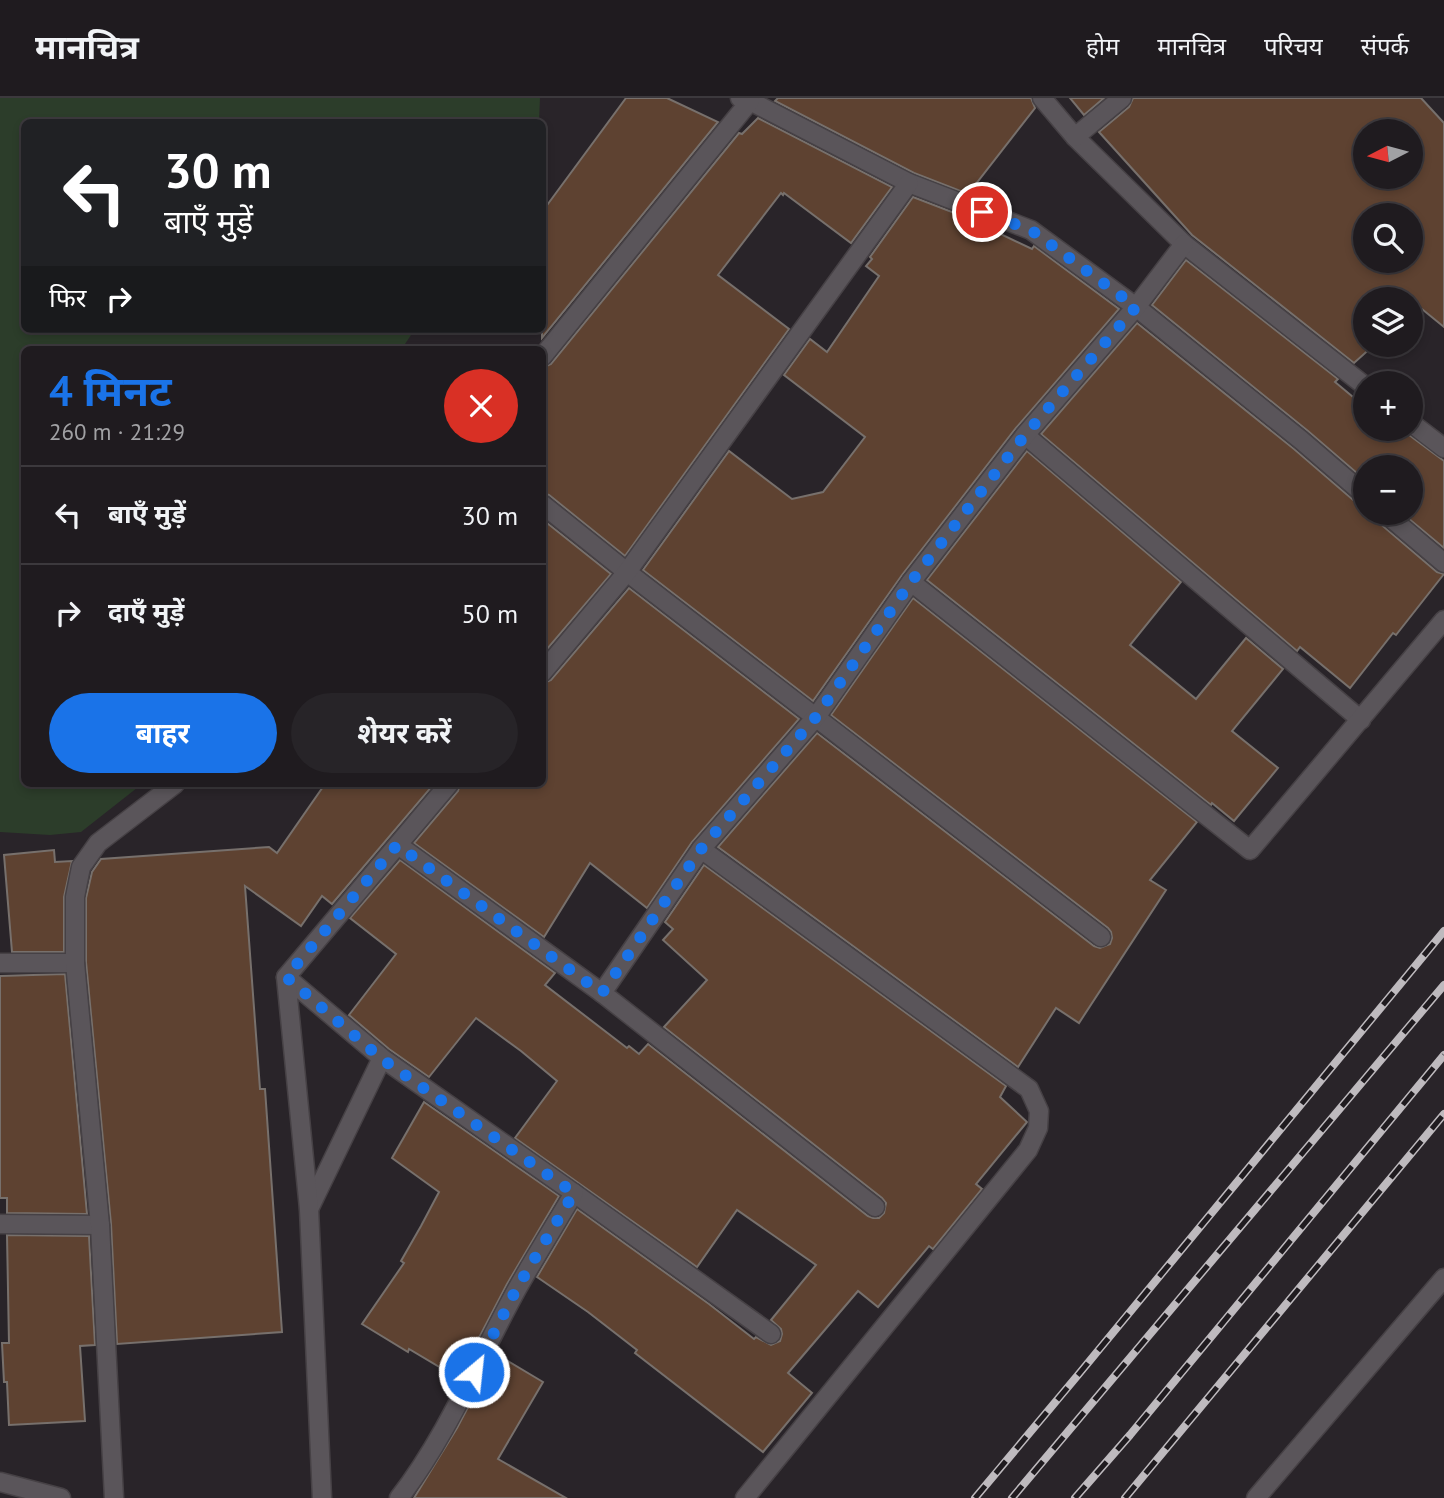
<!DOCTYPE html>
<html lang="hi">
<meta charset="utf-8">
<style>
body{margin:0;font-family:"PT Sans","Noto Sans Devanagari",sans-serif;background:#272428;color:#f1f3f6;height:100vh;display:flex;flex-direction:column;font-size:26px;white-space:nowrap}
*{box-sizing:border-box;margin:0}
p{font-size:23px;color:#a1a1a4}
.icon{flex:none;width:38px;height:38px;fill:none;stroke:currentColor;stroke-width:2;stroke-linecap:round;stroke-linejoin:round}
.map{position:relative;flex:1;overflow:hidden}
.drawer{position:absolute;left:21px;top:248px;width:525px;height:441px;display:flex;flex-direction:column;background:#1f1b1f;border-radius:10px;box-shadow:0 4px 10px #0003,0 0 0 2px #3c393d}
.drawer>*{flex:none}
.banner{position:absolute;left:21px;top:21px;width:525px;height:214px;border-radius:10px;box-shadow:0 4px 10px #0003,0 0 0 2px #3c393d;background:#202124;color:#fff;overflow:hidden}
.needle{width:46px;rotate:264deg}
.buttons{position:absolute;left:1353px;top:21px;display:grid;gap:14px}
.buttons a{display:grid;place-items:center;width:70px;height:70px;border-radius:50%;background:#1f1b1f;box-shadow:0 4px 10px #0003,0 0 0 2px #3c393d;font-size:35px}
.pin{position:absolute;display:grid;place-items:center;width:60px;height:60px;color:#fff;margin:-30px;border:4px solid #fff;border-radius:50%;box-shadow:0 2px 7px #0007}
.me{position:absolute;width:77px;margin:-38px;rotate:28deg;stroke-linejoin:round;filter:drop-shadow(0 0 5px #0008)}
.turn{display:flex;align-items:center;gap:24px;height:147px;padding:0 28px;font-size:32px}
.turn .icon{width:91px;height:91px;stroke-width:2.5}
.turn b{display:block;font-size:49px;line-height:60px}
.then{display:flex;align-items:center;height:66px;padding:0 28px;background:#0003;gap:14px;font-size:26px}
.round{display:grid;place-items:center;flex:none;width:74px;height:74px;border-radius:37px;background:#272428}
.summary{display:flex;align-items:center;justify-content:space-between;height:119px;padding:0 28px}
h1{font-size:42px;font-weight:700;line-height:52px;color:#1a73e8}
.button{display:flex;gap:14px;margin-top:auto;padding:14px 28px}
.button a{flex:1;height:80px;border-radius:42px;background:#1a73e8;color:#fff;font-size:28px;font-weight:700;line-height:80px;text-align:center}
.button a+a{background:#272428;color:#f1f3f6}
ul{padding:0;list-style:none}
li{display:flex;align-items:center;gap:21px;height:98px;padding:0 28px;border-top:2px solid #3c393d}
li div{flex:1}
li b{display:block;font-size:26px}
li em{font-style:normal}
header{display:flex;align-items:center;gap:42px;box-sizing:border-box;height:98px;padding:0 35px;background:#1f1b1f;border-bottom:2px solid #3c393d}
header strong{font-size:33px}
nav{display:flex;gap:38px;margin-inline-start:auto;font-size:24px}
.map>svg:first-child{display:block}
.green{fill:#2c3d2a}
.building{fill:#5e4231;stroke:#77706c;stroke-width:2;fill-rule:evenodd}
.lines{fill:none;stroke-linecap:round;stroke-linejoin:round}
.minor-casing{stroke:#464145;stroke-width:21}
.tertiary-casing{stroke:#464145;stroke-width:21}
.minor{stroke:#5a555a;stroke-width:18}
.tertiary{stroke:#5a555a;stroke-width:18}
.rail-casing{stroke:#bebabe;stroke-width:8}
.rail{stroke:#1f1b1f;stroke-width:5;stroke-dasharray:16;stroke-linecap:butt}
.route{stroke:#1a73e8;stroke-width:12;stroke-dasharray:0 21.6}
</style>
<header>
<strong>मानचित्र</strong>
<nav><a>होम</a><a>मानचित्र</a><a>परिचय</a><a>संपर्क</a></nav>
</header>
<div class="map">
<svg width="1444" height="1400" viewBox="0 0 1444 1400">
<rect width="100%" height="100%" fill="#292429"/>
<path class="green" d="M 0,0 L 540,0 L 539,24 L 24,24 L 24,231 L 415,231 L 401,252 L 24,252 L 24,686 L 142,686 L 81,734 L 50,737 L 0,734 Z"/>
<g class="building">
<path d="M 626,0 L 667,0 L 718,24 L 542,240 L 542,114 Z"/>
<path d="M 778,0 L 1031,0 L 1035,10 L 968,96 L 914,75 L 775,3 Z"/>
<path d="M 1070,0 L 1104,0 L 1084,17 Z"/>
<path d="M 1133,0 L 1421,0 L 1444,25 L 1444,229 L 1417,207 L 1410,213 L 1410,201 L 1365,201 L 1365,247 L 1374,247 L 1354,265 L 1192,137 L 1099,34 L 1129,9 ZM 1365,33 L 1410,33 L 1410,79 L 1365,79 ZM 1365,117 L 1410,117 L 1410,163 L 1365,163 Z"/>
<path d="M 758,20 L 892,89 L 851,145 L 784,95 L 783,97 L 781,95 L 718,177 L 789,231 L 625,458 L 549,397 L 542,395 L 542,270 L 551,266 L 739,35 L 742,36 Z"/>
<path d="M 913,99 L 965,119 L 1032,151 L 1034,148 L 1119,211 L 1016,330 L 902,477 L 813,603 L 643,472 L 729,353 L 792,401 L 823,394 L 865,339 L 784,277 L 810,241 L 827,254 L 879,178 L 866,168 L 872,161 L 870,159 Z"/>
<path d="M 1186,162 L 1338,281 L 1335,284 L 1365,309 L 1365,331 L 1401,331 L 1444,363 L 1444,450 L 1402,415 L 1410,415 L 1410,369 L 1365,369 L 1365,382 L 1308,333 L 1152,207 Z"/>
<path d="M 1137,225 L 1294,351 L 1358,406 L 1365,408 L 1365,415 L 1374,415 L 1378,424 L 1437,474 L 1444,476 L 1396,537 L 1393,535 L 1350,590 L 1300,549 L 1297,553 L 1041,336 Z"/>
<path d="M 1027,353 L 1181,484 L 1130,547 L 1196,601 L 1246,540 L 1283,571 L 1232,633 L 1278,670 L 1234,723 L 1212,705 L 1211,707 L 927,482 Z"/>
<path d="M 542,421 L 611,476 L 542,557 Z"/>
<path d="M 629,490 L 799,621 L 692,744 L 647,810 L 590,765 L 544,839 L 414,745 L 458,693 L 460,686 L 542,686 L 542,586 L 551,582 Z"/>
<path d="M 913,500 L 1197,724 L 1150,782 L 1166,792 L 1079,925 L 1056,910 L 1018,969 L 718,749 L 817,635 L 1094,848 L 1100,850 L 1110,846 L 1112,840 L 1111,834 L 1108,830 L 831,617 Z"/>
<path d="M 325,686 L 434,686 L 332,806 L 322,798 L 301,828 L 245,788 L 260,991 L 265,991 L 282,1234 L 117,1246 L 111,1126 L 86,864 L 86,800 L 92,774 L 101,761 L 269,749 L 277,755 Z"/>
<path d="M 54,752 L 55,764 L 72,763 L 64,799 L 64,854 L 12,854 L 4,757 Z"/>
<path d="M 400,762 L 555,875 L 545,887 L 627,950 L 629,948 L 639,956 L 648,946 L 868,1118 L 873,1120 L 879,1120 L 884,1115 L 886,1105 L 882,1100 L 664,929 L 707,882 L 663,842 L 673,831 L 665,824 L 704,767 L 1006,988 L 1000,999 L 1027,1024 L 976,1086 L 982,1091 L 933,1151 L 929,1148 L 878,1209 L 858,1193 L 788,1275 L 812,1295 L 763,1354 L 635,1255 L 637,1252 L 588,1214 L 537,1179 L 577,1111 L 709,1206 L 754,1241 L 756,1239 L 771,1247 L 780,1243 L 782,1236 L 781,1231 L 771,1222 L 816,1167 L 737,1112 L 697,1169 L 515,1040 L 557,983 L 521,953 L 476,920 L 429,979 L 389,951 L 349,917 L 396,856 L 350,820 Z"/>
<path d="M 65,876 L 87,1116 L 7,1115 L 7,1100 L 0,1100 L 0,878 Z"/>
<path d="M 424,1004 L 559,1098 L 507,1186 L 458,1280 L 409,1251 L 408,1254 L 362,1226 L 404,1165 L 401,1163 L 421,1128 L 439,1094 L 392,1060 Z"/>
<path d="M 7,1137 L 89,1138 L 95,1247 L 80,1248 L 85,1323 L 9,1327 L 7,1284 L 4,1284 L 2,1245 L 9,1245 Z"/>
<path d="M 496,1256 L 543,1284 L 498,1361 L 566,1400 L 414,1400 L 457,1330 Z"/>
</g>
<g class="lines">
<g class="minor-casing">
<g id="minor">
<path d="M 740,0 L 750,3 L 909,85 L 1031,132 L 1136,209 L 1301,342 L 1365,397"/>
<path d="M 1042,0 L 1075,39 L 1184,146 L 1365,288"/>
<path d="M 1075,39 L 1122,0"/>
<path d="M 542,259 L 750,3"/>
<path d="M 1410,324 L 1444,350"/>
<path d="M 1025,337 L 1361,622"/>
<path d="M 542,406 L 627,474 L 1101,839"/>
<path d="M 1385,415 L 1444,465"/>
<path d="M 911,484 L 1250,752 L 1444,522"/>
<path d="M 542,575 L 627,474 L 909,85"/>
<path d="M 398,747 L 602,895 L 875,1109"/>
<path d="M 701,751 L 1029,991 L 1039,1013 L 1038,1030 L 1028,1052 L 745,1400"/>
<path d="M 0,865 L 75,865"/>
<path d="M 286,879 L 382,960 L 574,1095 L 771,1236"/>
<path d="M 602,895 L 701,751 L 816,619 L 911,484 L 1025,337 L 1136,209 L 1184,146"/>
<path d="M 309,1111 L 382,960"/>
<path d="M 0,1126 L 100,1127"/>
<path d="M 0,1384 L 61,1400"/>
<path d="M 114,1400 L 100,1127 L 75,865 L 75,799 L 81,769 L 98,745 L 175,686"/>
<path d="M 322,1400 L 309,1111 L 286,879 L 449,686"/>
<path d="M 399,1400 C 447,1338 479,1260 517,1191 C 535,1159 555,1127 574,1095"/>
</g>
</g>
<g class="tertiary-casing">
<path id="tertiary" d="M 1256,1400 L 1444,1180"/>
</g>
<use href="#minor" class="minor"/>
<use href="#tertiary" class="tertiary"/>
<g class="rail-casing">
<g id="rail">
<path d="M 975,1400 L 1078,1277 L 1444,833"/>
<path d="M 1012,1400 L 1444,887"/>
<path d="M 1075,1400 L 1130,1337 L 1444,957"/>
<path d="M 1125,1400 L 1444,1016"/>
</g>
</g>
<use href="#rail" class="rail"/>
</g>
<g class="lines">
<path class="route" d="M 474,1274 L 517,1190 L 574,1095 L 382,961 L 286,879 L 397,747 L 602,895 L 701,751 L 816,619 L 911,484 L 1025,337 L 1136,209 L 1031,132 L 982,114"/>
</g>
</svg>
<div class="buttons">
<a><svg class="needle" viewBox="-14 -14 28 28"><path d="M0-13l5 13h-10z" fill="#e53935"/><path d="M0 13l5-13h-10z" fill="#a1a1a4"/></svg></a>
<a><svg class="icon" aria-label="search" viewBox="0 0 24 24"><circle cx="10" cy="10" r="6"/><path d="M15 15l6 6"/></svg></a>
<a><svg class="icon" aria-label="layers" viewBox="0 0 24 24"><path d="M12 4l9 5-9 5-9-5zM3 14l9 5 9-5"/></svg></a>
<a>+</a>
<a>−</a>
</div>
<div class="pin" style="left:982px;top:114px;background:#d93025"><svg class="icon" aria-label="arrive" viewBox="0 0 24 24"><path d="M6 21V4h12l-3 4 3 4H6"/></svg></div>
<svg class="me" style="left:474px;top:1274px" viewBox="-20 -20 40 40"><circle r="17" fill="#1a73e8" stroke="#fff" stroke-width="3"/><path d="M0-11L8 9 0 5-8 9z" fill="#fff"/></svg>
<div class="banner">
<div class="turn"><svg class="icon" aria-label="left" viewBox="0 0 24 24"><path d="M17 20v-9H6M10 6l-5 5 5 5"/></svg><div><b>30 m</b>बाएँ मुड़ें</div></div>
<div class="then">फिर<svg class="icon" aria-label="right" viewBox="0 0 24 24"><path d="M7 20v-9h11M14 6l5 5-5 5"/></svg></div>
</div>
<section class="drawer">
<div class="summary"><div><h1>4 मिनट</h1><p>260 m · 21:29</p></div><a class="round" style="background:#d93025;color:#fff"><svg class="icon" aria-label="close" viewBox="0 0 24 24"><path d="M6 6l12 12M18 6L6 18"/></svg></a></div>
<ul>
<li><svg class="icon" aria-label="left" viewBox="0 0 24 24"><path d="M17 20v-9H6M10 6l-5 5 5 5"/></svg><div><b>बाएँ मुड़ें</b></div><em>30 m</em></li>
<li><svg class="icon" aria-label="right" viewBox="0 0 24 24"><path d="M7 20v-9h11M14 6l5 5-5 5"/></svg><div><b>दाएँ मुड़ें</b></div><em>50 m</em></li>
</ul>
<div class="button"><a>बाहर</a><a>शेयर करें</a></div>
</section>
</div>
